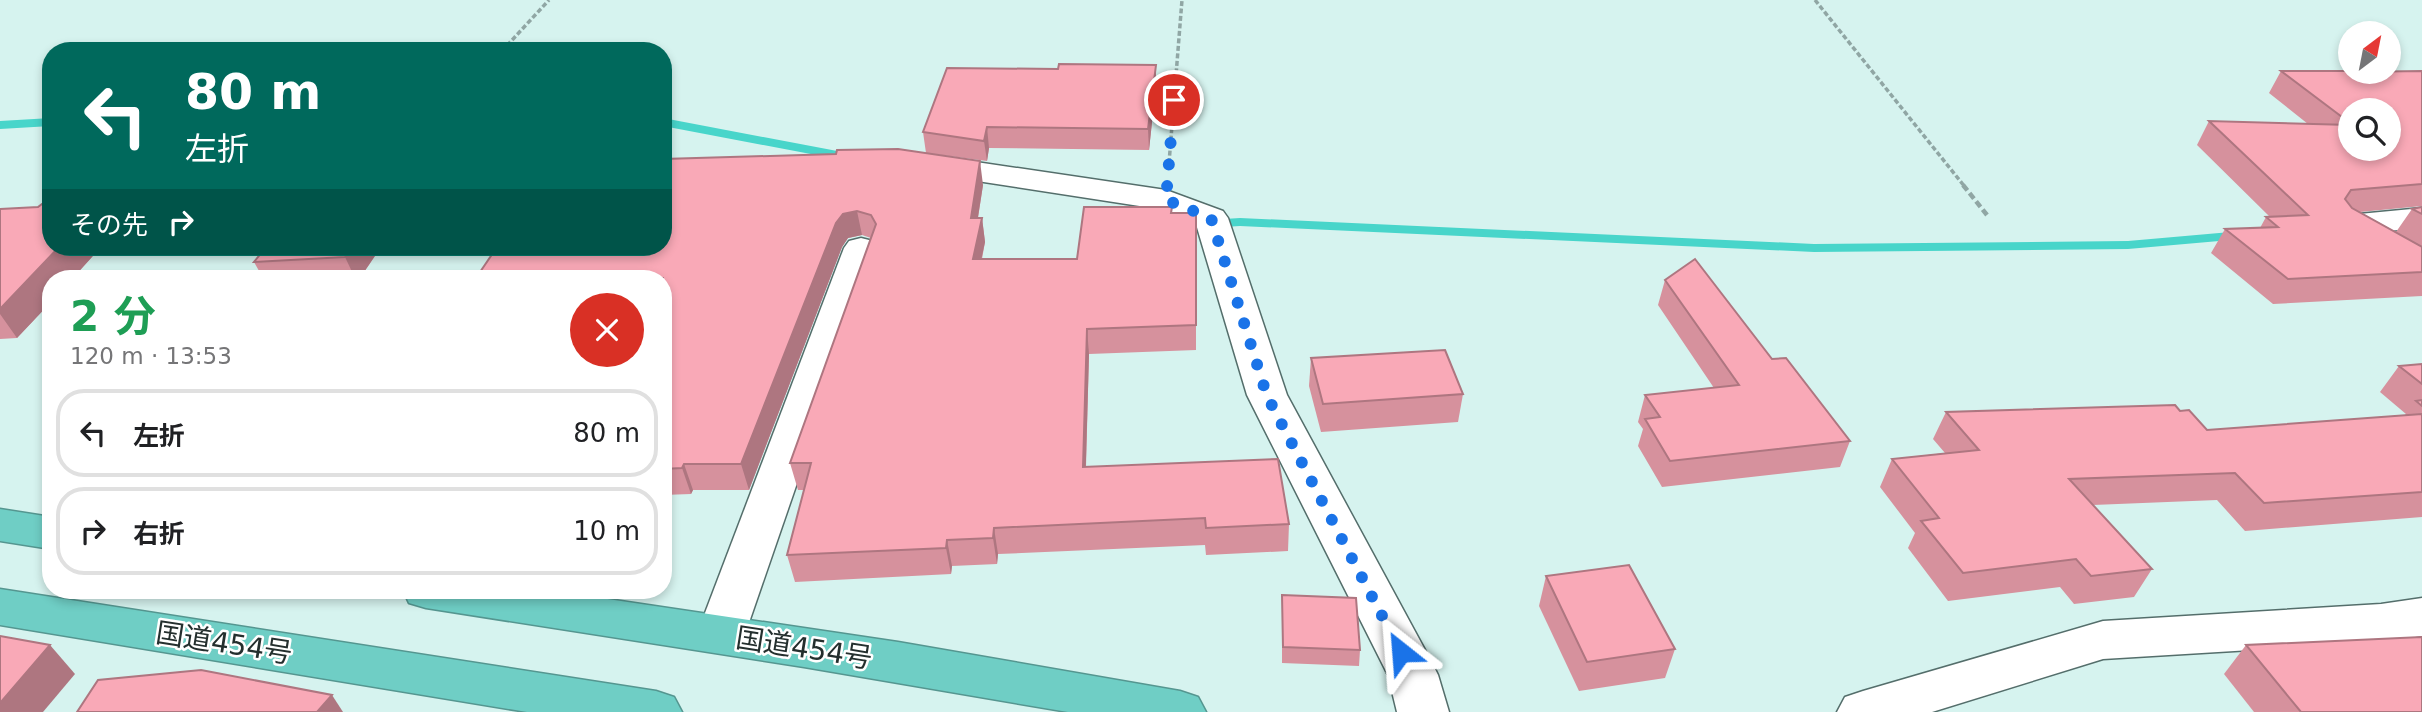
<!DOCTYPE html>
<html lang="ja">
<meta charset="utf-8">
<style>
body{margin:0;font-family:"DejaVu Sans","Noto Sans JP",sans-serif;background:#f2f2f2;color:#202124;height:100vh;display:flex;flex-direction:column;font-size:26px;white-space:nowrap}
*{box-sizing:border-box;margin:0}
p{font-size:23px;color:#757577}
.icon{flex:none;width:38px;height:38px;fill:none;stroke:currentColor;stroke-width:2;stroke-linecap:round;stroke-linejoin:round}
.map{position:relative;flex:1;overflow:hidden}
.details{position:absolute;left:42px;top:270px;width:630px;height:329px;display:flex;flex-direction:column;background:#fff;border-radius:28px;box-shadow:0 4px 10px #0003}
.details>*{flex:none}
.guide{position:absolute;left:42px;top:42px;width:630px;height:214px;border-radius:28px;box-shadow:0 4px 10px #0003;background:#00695c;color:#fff;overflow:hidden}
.needle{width:46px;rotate:32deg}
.controls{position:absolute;left:2338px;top:21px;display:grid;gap:14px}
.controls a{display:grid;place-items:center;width:63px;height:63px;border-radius:50%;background:#fff;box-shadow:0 4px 10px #0003;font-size:35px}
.pin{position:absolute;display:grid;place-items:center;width:60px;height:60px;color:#fff;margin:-30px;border:4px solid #fff;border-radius:50%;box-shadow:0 2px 7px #0007}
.me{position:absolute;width:77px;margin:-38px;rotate:332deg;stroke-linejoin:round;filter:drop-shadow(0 0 5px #0008)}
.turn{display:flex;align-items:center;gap:24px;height:147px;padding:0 28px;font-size:32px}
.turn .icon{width:91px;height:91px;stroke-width:2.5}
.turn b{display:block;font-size:49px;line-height:60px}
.then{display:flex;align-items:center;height:66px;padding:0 28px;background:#0003;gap:14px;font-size:26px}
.round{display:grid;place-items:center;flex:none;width:74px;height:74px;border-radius:37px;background:#f2f2f2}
.overview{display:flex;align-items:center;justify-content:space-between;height:119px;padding:0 28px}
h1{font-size:42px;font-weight:700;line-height:52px;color:#1e9e55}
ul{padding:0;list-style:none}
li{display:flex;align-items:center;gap:21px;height:88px;margin:0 14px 10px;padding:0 14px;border:4px solid #e0e0e0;border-radius:28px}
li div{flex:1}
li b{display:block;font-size:26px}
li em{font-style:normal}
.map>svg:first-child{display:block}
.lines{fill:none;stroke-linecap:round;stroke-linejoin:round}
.stream{fill:#48d5ca;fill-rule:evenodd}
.street-casing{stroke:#546e6b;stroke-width:3}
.highway-casing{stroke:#559690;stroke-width:3}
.path-far1{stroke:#90a6a4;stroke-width:3.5;stroke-dasharray:5 2.5;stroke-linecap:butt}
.path{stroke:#90a6a4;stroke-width:4.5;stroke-dasharray:7 3.5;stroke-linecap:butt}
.street{fill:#fff;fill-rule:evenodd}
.highway{fill:#6fcec5;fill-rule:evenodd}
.wall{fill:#d6919d;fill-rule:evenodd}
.shaded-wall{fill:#ae7680}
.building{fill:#f9a9b7;stroke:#ae7680;stroke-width:2}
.route{stroke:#1a73e8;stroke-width:12;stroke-dasharray:0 21.6}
.labels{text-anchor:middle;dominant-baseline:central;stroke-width:5;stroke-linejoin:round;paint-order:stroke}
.near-street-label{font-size:28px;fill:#242f2e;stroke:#fff}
</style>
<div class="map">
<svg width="2422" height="712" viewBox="0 0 2422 712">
<rect width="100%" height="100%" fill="#d6f3ef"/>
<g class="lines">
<g class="stream">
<path d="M 51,118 L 51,126 L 0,129 L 0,121 Z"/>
<path d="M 663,118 L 853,154 L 859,158 L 853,162 L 663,126 Z"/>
<path d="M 1240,218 L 1814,244 L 2128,241 L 2242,231 L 2249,235 L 2242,239 L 2128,249 L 1814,252 L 1240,226 L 1208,228 L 1201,224 L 1208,220 Z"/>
</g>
<g class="street-casing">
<g id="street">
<path d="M 929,155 L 1166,190 L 1223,211 L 1228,218 L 1287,395 L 1431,661 L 1438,675 L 1449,712 L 1397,712 L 1388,675 L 1247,395 L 1196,224 L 1159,209 L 918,172 L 913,165 L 918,158 Z"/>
<path d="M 2422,208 L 2422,228 L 2387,231 L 2422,251 L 2422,277 L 2410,273 L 2338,230 L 2333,223 L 2338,216 Z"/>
<path d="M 861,238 L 873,241 L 878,248 L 745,634 L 738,647 L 721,653 L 704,647 L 697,634 L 844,248 L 849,241 Z"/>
<path d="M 2422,598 L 2422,636 L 2381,642 L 2103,659 L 1932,712 L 1837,712 L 1845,697 L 1863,691 L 2103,621 L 2381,604 Z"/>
</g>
</g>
<g class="highway-casing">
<g id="highway">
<path d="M 0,509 L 51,517 L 51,549 L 0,541 Z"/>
<path d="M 0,589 L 656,691 L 674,697 L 682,712 L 527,712 L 0,625 Z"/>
<path d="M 403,590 L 547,590 L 898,642 L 1180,691 L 1198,697 L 1206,712 L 1068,712 L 804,667 L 426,608 L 409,603 Z"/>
</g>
</g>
<g class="path-far1">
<path d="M 1815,0 L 1965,187"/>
<path d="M 502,51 L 549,0"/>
<path d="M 1169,163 L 1182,0"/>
</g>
<path class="path" d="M 1963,185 L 1987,215"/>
<use href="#street" class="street"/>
<use href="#highway" class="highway"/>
</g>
<g class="wall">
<path d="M 1156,65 L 1156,85 L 1149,150 L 989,148 L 987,161 L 926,153 L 923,132 L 1058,69 Z"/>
<path d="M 2281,71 L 2422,71 L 2422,206 L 2360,212 L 2396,232 L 2412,209 L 2422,207 L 2422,296 L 2273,304 L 2211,253 L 2225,229 L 2260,228 L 2266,217 L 2270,217 L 2197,145 L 2209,121 L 2308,124 L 2269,93 ZM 2350,110 L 2389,149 L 2350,149 Z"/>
<path d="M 983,185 L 978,218 L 982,218 L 985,242 L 982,259 L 1077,259 L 1172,213 L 1196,213 L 1196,350 L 1089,354 L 1086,467 L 1289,524 L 1288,551 L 1206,555 L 1205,545 L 998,554 L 997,564 L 952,566 L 951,574 L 795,582 L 787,555 L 804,490 L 798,490 L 790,463 L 871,238 L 862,235 L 848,238 L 842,247 L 749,490 L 693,490 L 691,494 L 663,495 L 663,278 L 497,247 Z"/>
<path d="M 0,209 L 51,247 L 101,247 L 73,278 L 51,278 L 51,302 L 17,338 L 0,339 Z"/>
<path d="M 381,247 L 360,278 L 263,278 L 254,262 Z"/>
<path d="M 1665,280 L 1772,359 L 1850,441 L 1840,467 L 1662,487 L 1638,446 L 1643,429 L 1638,422 L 1645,395 L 1714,388 L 1658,305 Z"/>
<path d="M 1311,358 L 1463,394 L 1458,422 L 1321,432 L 1309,386 Z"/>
<path d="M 2422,364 L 2422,517 L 2245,531 L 2217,500 L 2093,505 L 2152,569 L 2134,597 L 2074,604 L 2060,587 L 1948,601 L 1908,548 L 1915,533 L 1880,487 L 1892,459 L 1945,453 L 1933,439 L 1946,412 L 2180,411 L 2207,430 L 2405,415 L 2406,414 L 2380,392 L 2399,366 Z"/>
<path d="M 1546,576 L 1675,649 L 1665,678 L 1579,691 L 1539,606 Z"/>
<path d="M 1282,595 L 1360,650 L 1359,666 L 1282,663 Z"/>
<path d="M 2246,645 L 2422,712 L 2254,712 L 2224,674 Z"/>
</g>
<g class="shaded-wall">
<path d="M 1156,65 L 1156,85 L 1149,150 L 1148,129 Z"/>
<path d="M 987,127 L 989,148 L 987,161 L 984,141 Z"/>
<path d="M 980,161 L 983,185 L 974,242 L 971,218 Z"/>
<path d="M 857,211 L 862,235 L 848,238 L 842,247 L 749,490 L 741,464 L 836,223 L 843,214 Z"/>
<path d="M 982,218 L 985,242 L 976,284 L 973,259 Z"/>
<path d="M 59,247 L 101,247 L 73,278 L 51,278 L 51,302 L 17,338 L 0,314 L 0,309 Z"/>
<path d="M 353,247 L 381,247 L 360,278 L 355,278 L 345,257 Z"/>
<path d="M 1087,329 L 1089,354 L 1085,494 L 1083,467 Z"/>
<path d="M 684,464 L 693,490 L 691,494 L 682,468 Z"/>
<path d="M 994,528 L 998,554 L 997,564 L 993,538 Z"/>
<path d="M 947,540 L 952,566 L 951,574 L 946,548 Z"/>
<path d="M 50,645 L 75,674 L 43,712 L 0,712 L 0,703 Z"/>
<path d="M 332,695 L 343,712 L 317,712 Z"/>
</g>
<g class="building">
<path d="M 1059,64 L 1156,65 L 1148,129 L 987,127 L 984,141 L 923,132 L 947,68 L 1058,69 Z"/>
<path d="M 2281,71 L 2350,71 L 2350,72 L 2422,71 L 2422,184 L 2351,190 L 2345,199 L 2352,208 L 2422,247 L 2422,272 L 2288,279 L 2225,229 L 2278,227 L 2266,217 L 2308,215 L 2209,121 L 2350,125 L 2350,149 L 2389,149 L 2389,110 L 2350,110 L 2350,123 Z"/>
<path d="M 898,149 L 980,161 L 971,218 L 982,218 L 973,259 L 1077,259 L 1084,207 L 1172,207 L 1171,213 L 1196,213 L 1196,325 L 1087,329 L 1083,467 L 1278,459 L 1289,524 L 1206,528 L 1205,518 L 994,528 L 993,538 L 947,540 L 946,548 L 787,555 L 811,463 L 790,463 L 876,224 L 871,215 L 857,211 L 843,214 L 836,223 L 741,464 L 684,464 L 682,468 L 663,469 L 663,278 L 476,278 L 497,247 L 663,247 L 663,159 L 836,154 L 837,150 Z"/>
<path d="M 51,203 L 51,247 L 59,247 L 0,309 L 0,209 L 38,207 L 42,204 Z"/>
<path d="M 2422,207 L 2422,214 L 2412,209 Z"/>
<path d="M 266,247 L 353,247 L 345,257 L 254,262 Z"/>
<path d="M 1695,259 L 1772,359 L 1786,358 L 1850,441 L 1670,461 L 1645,419 L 1660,417 L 1645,395 L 1739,385 L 1665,280 Z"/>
<path d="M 1445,350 L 1463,394 L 1323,404 L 1311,358 Z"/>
<path d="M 2422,364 L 2422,384 L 2399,366 Z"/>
<path d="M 2422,400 L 2422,406 L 2416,401 Z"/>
<path d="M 2175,405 L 2180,411 L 2189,410 L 2207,430 L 2422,414 L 2422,492 L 2264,503 L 2235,473 L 2069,479 L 2152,569 L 2091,576 L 2076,559 L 1963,573 L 1921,521 L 1939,518 L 1892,459 L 1979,450 L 1946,412 Z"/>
<path d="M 1629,565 L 1675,649 L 1587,662 L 1546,576 Z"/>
<path d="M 1282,595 L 1356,598 L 1360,650 L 1283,647 Z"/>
<path d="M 0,636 L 50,645 L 0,703 Z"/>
<path d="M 2422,637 L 2422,712 L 2301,712 L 2246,645 Z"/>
<path d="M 201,670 L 332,695 L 317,712 L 77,712 L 98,680 Z"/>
</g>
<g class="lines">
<path class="route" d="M 1174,100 L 1166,200 L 1211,218 L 1267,396 L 1401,652"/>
</g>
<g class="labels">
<g class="near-street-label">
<text transform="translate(224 643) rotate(9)">国道454号</text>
<text transform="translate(804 648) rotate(9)">国道454号</text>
</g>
</g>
</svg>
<div class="controls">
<a><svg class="needle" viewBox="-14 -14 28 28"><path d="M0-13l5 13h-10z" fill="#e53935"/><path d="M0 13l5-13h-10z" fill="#757577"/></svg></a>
<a><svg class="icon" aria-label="search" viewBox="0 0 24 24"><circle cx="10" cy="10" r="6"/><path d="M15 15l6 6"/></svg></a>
</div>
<div class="pin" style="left:1174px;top:100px;background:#d93025"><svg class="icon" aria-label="arrive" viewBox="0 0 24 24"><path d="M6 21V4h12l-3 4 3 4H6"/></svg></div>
<svg class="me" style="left:1401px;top:652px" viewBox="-20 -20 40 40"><path d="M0-17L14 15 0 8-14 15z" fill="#1a73e8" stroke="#fff" stroke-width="4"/></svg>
<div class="guide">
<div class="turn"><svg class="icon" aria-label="left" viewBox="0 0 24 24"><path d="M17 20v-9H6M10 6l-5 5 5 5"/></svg><div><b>80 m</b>左折</div></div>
<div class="then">その先<svg class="icon" aria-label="right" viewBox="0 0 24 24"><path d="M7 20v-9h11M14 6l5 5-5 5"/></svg></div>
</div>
<section class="details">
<div class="overview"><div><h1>2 分</h1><p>120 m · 13:53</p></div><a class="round" style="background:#d93025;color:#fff"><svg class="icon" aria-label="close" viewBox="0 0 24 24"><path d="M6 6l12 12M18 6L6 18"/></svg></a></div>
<ul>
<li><svg class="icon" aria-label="left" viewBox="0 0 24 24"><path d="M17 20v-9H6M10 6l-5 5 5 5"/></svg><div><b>左折</b></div><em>80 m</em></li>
<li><svg class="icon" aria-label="right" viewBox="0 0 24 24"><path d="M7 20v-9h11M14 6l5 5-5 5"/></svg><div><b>右折</b></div><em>10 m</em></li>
</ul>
</section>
</div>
